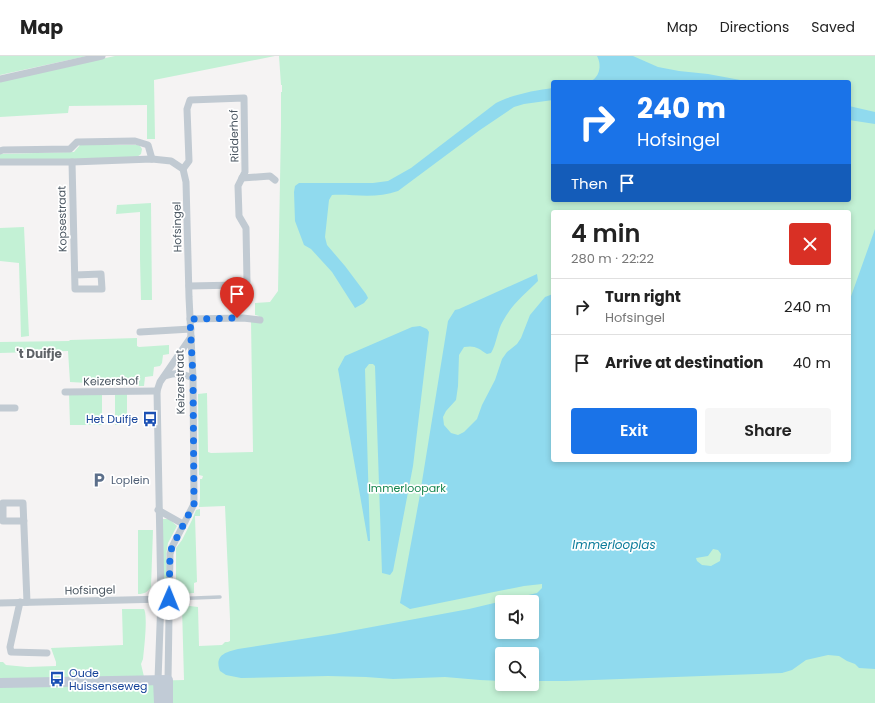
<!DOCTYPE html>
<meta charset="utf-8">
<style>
body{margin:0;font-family:Poppins,sans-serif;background:#f6f6f6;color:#222;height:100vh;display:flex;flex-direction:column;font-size:15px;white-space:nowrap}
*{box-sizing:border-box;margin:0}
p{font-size:13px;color:#767676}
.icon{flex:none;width:22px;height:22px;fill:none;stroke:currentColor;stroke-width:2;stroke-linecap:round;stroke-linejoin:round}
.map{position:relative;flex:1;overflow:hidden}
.sheet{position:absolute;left:551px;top:154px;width:300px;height:252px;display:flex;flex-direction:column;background:#fff;border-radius:4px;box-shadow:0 2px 6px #0003}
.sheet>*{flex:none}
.top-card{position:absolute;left:551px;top:24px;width:300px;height:122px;border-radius:4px;box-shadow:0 2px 6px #0003;background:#1a73e8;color:#fff;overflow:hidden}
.controls{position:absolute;left:495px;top:539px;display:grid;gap:8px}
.controls a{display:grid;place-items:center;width:44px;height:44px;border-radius:4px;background:#fff;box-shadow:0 2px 6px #0003;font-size:20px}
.pin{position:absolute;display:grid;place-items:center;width:34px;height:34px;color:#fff;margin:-41px -17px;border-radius:50% 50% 50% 0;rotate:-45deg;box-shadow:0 0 4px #0007}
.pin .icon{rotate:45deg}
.me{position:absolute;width:44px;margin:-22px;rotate:1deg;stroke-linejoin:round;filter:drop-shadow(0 0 3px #0008)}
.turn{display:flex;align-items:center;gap:14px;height:84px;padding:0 20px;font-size:18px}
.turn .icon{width:52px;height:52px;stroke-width:2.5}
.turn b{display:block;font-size:28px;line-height:34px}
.then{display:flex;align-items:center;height:38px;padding:0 20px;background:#0003;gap:8px;font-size:15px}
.round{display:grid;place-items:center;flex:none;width:42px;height:42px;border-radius:4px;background:#f6f6f6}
.overview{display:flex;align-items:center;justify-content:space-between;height:68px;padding:0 20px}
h1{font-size:24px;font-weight:600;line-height:30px}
.button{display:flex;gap:8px;margin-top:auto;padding:8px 20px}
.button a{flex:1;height:46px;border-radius:4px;background:#1a73e8;color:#fff;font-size:16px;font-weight:600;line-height:46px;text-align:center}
.button a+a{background:#f6f6f6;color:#222}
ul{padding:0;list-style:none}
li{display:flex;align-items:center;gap:12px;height:56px;padding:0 20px;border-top:1px solid #e0e0e0}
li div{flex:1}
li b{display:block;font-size:15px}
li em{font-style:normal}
header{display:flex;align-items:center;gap:24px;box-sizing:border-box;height:56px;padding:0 20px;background:#fff;border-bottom:1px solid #e0e0e0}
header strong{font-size:19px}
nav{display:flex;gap:22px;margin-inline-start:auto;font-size:14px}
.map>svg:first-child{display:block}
.green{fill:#c3f1d5;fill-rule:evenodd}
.water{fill:#90daee;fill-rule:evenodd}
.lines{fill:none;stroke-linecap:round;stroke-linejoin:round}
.lane{stroke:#c1cad2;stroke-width:3.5}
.street{stroke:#c1cad2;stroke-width:7}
.secondary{stroke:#c1cbd6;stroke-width:10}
.route{stroke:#1a73e8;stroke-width:7;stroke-dasharray:0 12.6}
.labels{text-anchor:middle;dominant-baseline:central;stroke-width:3.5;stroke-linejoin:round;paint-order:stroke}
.street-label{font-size:11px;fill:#4a5661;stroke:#fff}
.transit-label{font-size:11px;fill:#164399;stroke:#fff;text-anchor:end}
.service-label{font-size:11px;fill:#4e5e75;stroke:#fff;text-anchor:start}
.park-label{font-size:11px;fill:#17864f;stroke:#fff}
.neighbourhood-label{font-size:12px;font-weight:bold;fill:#5f6368;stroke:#fff}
.water-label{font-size:12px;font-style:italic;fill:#0c7c9b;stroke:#fff}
</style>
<header>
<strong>Map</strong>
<nav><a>Map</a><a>Directions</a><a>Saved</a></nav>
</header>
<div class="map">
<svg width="875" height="647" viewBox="0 0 875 647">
<rect width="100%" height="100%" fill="#f5f3f3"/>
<g class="green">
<path d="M 0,0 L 87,0 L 0,19 Z"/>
<path d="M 115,0 L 275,0 L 154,24 L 155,83 L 147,83 L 147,49 L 69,50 L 68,57 L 0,61 L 0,25 Z"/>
<path d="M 279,0 L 875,0 L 875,647 L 0,647 L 0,606 L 3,606 L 6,609 L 27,611 L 56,610 L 56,606 L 51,592 L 123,589 L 122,553 L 144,553 C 148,560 144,593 143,603 L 141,608 L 145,625 L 184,624 L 182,551 L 190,550 L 198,551 L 199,590 L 222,589 L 225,586 L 228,586 L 230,585 L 230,563 L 225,450 L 199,451 L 200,442 L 200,423 L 202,423 L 203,420 L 199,419 L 198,338 L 207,337 L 208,396 L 211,397 L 253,396 L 251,265 L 256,264 L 259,260 L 255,259 L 255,247 L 270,246 L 278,235 L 281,70 L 281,36 L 282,36 L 282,29 L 281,29 ZM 553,26 L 849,26 L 849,144 L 553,144 ZM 553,156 L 849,156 L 849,404 L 553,404 ZM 502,546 L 532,546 L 532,576 L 502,576 ZM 502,598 L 532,598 L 532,628 L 502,628 Z"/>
<path d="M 80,89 L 138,89 L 140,90 L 142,93 L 141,98 L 137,101 L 0,106 L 0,98 L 74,96 Z"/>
<path d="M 151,147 L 152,244 L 141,244 L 140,203 L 140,156 L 116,158 L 117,149 Z"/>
<path d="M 24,171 L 29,280 L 21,281 L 19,207 L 0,205 L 0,172 Z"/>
<path d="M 137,282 L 137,290 L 139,291 L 169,289 L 169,298 L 163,299 L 162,307 L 160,310 L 154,311 L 153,320 L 145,321 L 144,330 L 89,330 L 88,327 L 70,326 L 68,295 L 0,297 L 0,286 L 69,285 L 70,284 Z"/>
<path d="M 115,337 L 127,337 L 127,368 L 115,369 Z"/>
<path d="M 69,338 L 102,338 L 102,369 L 70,369 Z"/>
<path d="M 200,453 L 200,460 L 195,460 L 197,526 L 194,527 L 194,537 L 179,538 L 177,536 L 176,534 L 176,492 L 182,484 L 192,464 L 196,454 Z"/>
<path d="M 162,463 L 169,463 L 177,470 L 168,487 L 166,500 L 167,525 L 163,525 Z"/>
<path d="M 138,474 L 153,474 L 151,531 C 147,536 145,538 138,538 Z"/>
</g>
<g class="water">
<path d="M 597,0 L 633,0 L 658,11 L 679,15 L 708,18 L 751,26 L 589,26 C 600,22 602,9 597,0 Z"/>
<path d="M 553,32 L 553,44 L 524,48 L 514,51 L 480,74 L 398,135 C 376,143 354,138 332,139 L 329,144 L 325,181 L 327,189 L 345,210 L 366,238 L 368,242 L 364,247 L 355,252 L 332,216 L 311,193 L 304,189 L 295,165 L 294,136 L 295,130 L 299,127 L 373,127 L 388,125 L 411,112 L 496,47 C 511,39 536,34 553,32 Z"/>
<path d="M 849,50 L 875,56 L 875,68 L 849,64 Z"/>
<path d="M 875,173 L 875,613 L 859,612 L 855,608 L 847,605 L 839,600 L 828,599 L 806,604 L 792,614 L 782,617 L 566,625 L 532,625 L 532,598 L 502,598 L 502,625 L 480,624 L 445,621 L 393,623 L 366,621 L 328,620 L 241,622 L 226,619 L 220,615 C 214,599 226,596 238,593 L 334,578 L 469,553 L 537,537 L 542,532 L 542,528 L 524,530 L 410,553 L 400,547 L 419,444 L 448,265 L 455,254 L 459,253 L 537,218 L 538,225 C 526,237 511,249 503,265 C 497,275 497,287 491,297 L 487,298 C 478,292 475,289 464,291 L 459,299 L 458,330 L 456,344 L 446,355 L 443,361 L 444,369 L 451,377 L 458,379 L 464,376 L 477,363 L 482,349 L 495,324 L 502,303 L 507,296 L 517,288 L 521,282 L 530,259 L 545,241 L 553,238 L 553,404 L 849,404 L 849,246 ZM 713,493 L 718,494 L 721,498 L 720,505 L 711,510 L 702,509 L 697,505 L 696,502 L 708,500 ZM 502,546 L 532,546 L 532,576 L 502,576 Z"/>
<path d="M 420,270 L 427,273 L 429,276 L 413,410 L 393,515 L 390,519 L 382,517 L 375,310 L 373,308 L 369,308 L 365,313 L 370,485 L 368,485 L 338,313 L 345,300 L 412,271 Z"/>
</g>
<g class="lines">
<path class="lane" d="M 169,543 L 220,541"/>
<g class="street">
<path d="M 0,23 L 102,0"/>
<path d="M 0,95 L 3,94 L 70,93 L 77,86 L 135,85 L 148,89 L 152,103"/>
<path d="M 0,106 L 72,106 L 152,103 L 171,105 L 183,113 L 186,126 L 189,241 L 193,322 L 194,448 L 172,491 L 170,498 L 168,624"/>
<path d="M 72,106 L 75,233 L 102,233 L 101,218 L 75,219"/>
<path d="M 183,113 L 189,105 L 187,53 L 190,44 L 244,42 L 245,116 L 238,130 L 239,160 L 246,172 L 247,226 L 238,229 L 189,230"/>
<path d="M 242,122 L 270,120 L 275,124"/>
<path d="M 190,263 L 243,262 L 260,264"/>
<path d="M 140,276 L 191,273"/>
<path d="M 165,320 C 178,316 181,317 193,322"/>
<path d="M 65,336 L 157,335"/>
<path d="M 0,352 L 15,352"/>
<path d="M 158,454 L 183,468"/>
<path d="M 24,465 L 3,465 L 3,447 L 23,447 L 27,546"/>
<path d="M 20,546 L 10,591 L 11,596 L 47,597"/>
<path d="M 0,547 L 165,543"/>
<path d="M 158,624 L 161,543 L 157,335 L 160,326 L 191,281"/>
</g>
<g class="secondary">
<path d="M 158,624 L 159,647"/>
<path d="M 0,627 L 168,624 L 168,647"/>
</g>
</g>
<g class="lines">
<path class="route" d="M 169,543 L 170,498 L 172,491 L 194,448 L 193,322 L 190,263 L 237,262"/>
</g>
<defs>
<g id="bus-bare" transform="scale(1.2)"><path d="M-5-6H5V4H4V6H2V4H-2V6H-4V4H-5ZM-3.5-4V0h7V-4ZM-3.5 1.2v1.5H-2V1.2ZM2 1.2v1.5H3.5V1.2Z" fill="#1a4fb4" stroke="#fff" stroke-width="2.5" paint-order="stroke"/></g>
<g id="parking-bare" transform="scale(1.2)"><path d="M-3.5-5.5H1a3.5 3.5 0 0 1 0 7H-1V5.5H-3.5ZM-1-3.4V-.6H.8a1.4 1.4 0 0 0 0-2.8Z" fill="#5c6f8a" stroke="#fff" stroke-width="2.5" paint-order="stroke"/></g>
</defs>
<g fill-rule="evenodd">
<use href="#bus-bare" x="150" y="363"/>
<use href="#parking-bare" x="99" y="424"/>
<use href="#bus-bare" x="57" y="623"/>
</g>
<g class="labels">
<g class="street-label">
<text transform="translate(234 80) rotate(-91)">Ridderhof</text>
<text transform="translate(62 163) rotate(-91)">Kopsestraat</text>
<text transform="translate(177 171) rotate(-91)">Hofsingel</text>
<text transform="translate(111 325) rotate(-1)">Keizershof</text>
<text transform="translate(180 326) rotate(-91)">Keizerstraat</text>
<text transform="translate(90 534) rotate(-1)">Hofsingel</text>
</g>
<g class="transit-label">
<text x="138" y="363">Het Duifje</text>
<text x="69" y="617" text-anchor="start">Oude<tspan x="69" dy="13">Huissenseweg</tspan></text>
</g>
<g class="service-label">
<text x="111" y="424">Loplein</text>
</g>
<g class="park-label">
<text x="407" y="432">Immerloopark</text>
</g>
<g class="neighbourhood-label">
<text x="39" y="297">'t Duifje</text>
</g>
<g class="water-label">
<text x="614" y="488">Immerlooplas</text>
</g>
</g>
</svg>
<div class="controls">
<a><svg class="icon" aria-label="sound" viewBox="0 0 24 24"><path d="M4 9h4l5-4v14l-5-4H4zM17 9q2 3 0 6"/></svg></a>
<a><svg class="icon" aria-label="search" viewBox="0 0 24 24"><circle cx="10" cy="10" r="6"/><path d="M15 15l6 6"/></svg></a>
</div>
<div class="pin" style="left:237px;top:262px;background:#d93025"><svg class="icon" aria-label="arrive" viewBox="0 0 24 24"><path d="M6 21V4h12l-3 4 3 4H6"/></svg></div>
<svg class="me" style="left:169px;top:543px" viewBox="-20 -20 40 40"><circle r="19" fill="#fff"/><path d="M0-13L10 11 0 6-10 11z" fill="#1a73e8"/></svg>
<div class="top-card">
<div class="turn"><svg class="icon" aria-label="right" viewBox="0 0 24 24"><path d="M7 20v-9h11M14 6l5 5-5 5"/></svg><div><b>240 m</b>Hofsingel</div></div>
<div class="then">Then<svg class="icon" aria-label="arrive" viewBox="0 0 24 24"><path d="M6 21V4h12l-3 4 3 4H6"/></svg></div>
</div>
<section class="sheet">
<div class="overview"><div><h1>4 min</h1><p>280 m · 22:22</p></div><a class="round" style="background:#d93025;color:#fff"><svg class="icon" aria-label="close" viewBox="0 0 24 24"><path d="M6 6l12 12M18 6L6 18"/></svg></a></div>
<ul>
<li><svg class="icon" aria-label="right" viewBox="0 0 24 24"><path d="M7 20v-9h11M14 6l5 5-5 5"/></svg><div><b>Turn right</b><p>Hofsingel</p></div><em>240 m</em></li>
<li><svg class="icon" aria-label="arrive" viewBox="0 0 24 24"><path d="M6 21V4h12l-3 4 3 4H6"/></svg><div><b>Arrive at destination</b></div><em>40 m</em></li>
</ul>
<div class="button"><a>Exit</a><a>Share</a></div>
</section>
</div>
